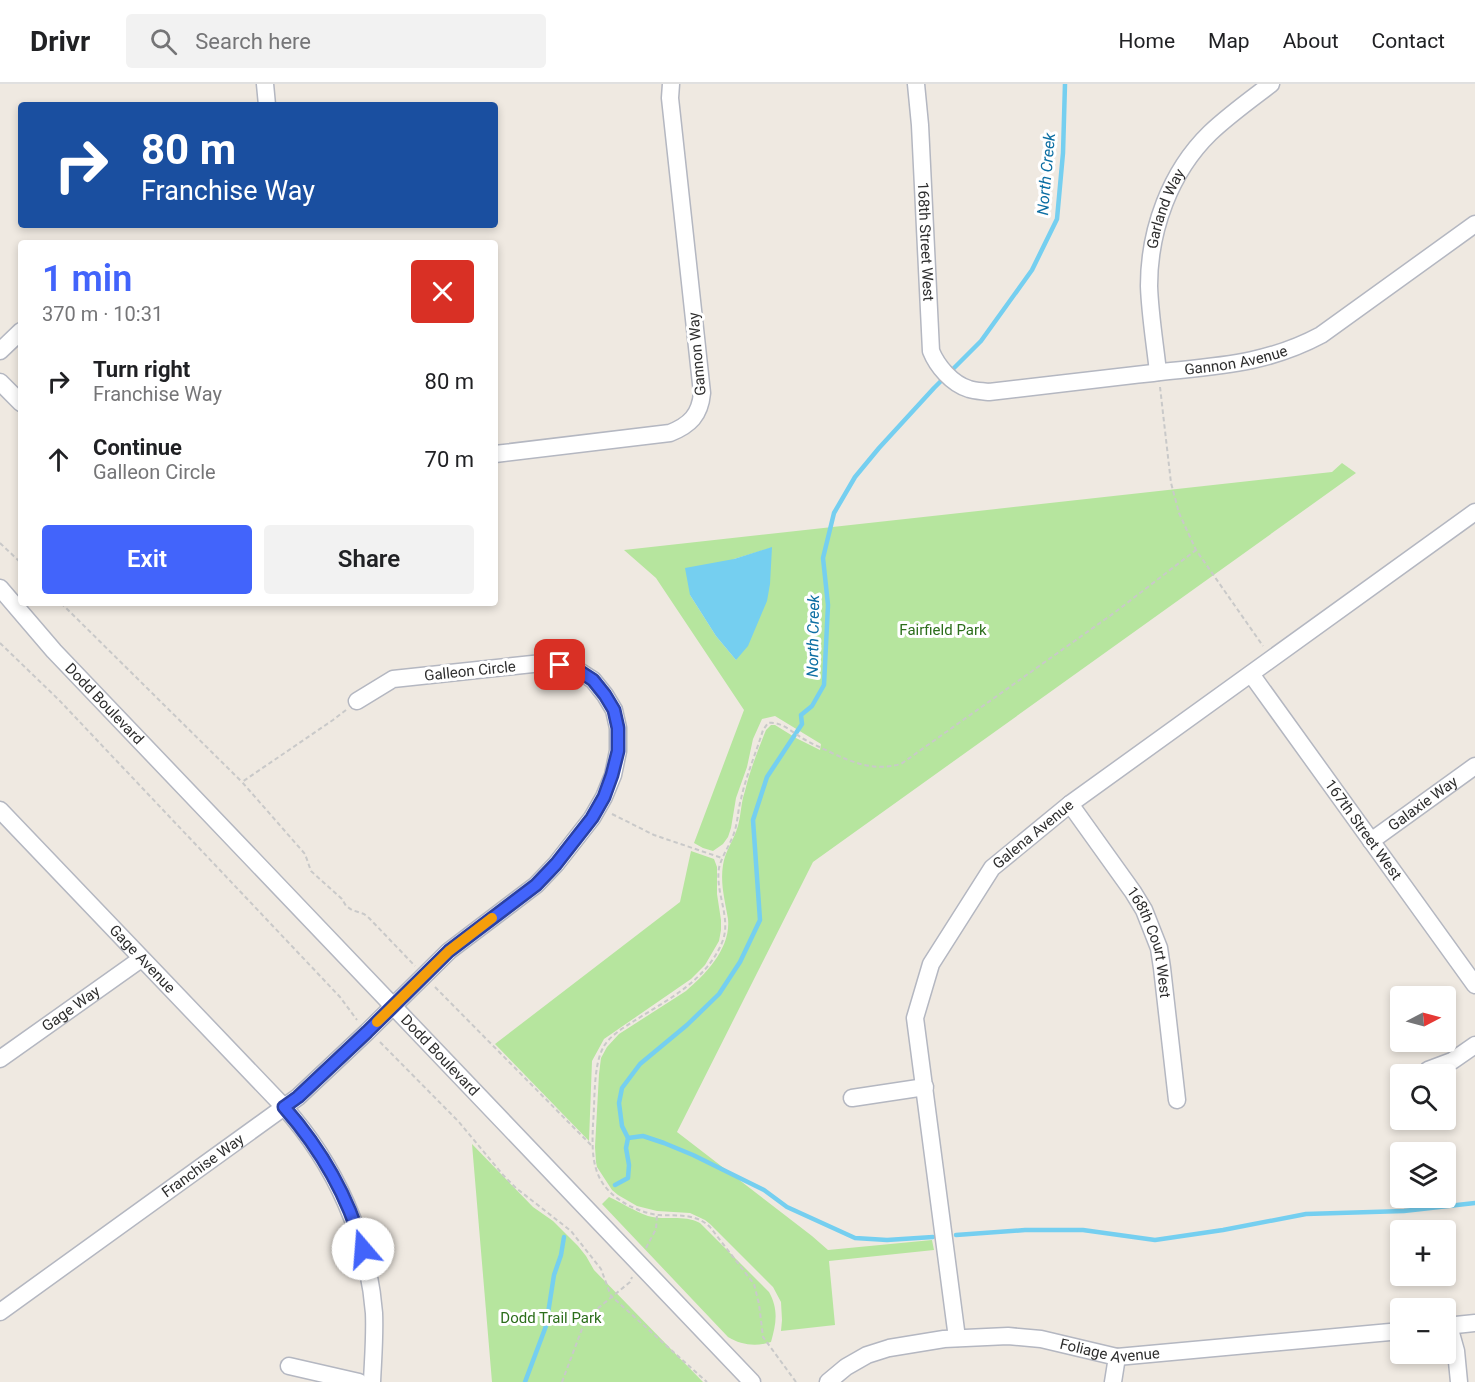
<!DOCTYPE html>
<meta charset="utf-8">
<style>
body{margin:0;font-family:Roboto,sans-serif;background:#f2f2f2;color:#202124;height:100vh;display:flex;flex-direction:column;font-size:22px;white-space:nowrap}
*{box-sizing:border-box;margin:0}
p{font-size:20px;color:#757577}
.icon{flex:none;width:33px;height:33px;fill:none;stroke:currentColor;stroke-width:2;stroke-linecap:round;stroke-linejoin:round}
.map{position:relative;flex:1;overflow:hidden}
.drawer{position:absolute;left:18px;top:156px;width:480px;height:366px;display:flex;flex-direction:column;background:#fff;border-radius:6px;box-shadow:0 3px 9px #0003}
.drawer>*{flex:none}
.top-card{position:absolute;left:18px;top:18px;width:480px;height:126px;border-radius:6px;box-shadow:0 3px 9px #0003;background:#1a4fa0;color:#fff;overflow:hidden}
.needle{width:39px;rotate:84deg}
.buttons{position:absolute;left:1390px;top:902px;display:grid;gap:12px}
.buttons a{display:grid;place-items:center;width:66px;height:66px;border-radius:6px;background:#fff;box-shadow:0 3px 9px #0003;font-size:30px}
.pin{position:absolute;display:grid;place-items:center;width:51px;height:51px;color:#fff;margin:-26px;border-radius:12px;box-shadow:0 3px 9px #0006}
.me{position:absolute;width:66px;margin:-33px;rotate:342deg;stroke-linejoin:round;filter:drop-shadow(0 0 4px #0008)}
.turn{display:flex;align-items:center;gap:21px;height:126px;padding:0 24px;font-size:27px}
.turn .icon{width:78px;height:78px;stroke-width:2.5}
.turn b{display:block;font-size:42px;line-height:51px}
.round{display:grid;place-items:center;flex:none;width:63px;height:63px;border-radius:6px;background:#f2f2f2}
.summary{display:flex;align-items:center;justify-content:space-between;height:102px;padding:0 24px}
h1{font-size:36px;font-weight:600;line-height:45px;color:#4264fb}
.button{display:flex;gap:12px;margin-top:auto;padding:12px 24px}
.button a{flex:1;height:69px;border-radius:6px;background:#4264fb;color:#fff;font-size:24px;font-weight:600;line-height:69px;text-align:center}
.button a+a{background:#f2f2f2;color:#202124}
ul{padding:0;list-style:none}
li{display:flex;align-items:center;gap:18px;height:78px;padding:0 24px}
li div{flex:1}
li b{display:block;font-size:22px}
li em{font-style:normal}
header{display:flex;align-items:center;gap:36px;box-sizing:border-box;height:84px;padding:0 30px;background:#fff;border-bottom:2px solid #e0e0e0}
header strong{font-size:28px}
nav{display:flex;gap:33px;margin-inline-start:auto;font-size:21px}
.search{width:420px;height:54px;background:#f2f2f2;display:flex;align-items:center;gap:15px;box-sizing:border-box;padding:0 21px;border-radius:6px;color:#757577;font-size:22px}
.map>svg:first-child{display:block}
.green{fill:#b6e59e;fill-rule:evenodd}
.water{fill:#75cff0}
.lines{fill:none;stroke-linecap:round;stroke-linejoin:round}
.stream{stroke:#75cff0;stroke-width:4.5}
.minor-casing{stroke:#b4b7c1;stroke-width:19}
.path{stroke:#c9c9c9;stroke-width:2;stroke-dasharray:4.5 3;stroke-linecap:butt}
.minor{stroke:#fff;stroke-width:16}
.route-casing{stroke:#2b41a3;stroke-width:15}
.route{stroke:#4264fb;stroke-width:10}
.slow{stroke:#f59e0b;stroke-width:10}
.labels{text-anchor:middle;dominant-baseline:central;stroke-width:6;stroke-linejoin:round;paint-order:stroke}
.street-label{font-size:15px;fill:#2e2e2e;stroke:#fff}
.park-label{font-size:15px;fill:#2c6e1b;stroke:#fff}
.water-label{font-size:16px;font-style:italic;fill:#0d6fa3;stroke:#fff}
</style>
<header>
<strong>Drivr</strong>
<div class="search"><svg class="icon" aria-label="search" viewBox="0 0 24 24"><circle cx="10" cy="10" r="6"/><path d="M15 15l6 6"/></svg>Search here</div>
<nav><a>Home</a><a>Map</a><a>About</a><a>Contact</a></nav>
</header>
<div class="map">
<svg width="1475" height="1298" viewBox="0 0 1475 1298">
<rect width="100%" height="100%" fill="#efe9e1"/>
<g class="green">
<path d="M 1342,379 L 1356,389 L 813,778 L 677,1048 L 812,1152 L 828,1166 L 932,1156 L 934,1166 L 829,1177 L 835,1241 L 781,1247 L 782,1236 L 781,1218 L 773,1203 L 710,1140 L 705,1136 L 690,1129 L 657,1127 L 637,1122 L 618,1111 L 612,1106 L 597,1083 L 596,1078 L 595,1063 L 599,990 L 601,974 L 607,963 L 619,950 L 686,907 C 706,890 731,864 728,835 C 725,816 720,800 723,781 C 725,767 734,756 738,742 C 741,731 741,718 745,707 C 750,686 758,666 766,646 L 771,641 L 775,641 L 796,654 L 820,666 L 821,660 L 775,632 L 762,635 L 753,655 L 747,683 L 736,714 L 731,744 L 728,753 L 723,760 L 713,767 L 703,764 L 694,759 L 744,626 L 656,494 L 624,466 L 1332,388 ZM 771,464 L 736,576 L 716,552 L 690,511 L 734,475 Z"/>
<path d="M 691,767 L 714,775 L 717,783 L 717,810 L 721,836 L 721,846 L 719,857 L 705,881 L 691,895 L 604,955 L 592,977 L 589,1057 L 495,960 L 680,818 Z"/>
<path d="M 472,1060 L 533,1123 L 553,1137 L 578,1162 L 586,1172 L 594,1186 L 703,1298 L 492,1298 Z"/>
<path d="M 609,1113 C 622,1119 634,1127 648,1132 C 665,1137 683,1130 700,1139 L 769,1208 C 779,1226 776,1240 771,1258 C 756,1263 741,1261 728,1253 L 602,1120 Z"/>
</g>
<path class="water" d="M 772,463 L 770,500 L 767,517 L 748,562 L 736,576 L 716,552 L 690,511 L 685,484 L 734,475 Z"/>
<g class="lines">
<g class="stream">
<path d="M 628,1054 L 643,1052 L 664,1059 L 693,1071 L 764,1106 L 787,1123 L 855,1154 L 887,1156 L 933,1153"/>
<path d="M 615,1101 L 628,1094 L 629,1081 L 626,1064 L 628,1054 L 622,1042 L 619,1019 L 622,1004 L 640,980 L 687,941 L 719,910 L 740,878 L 760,836 L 753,736 L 767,693 L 802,640 L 801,631 L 812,622 L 824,601 L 828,521 L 823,474 L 834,429 L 855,393 L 879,364 L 934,304 L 981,257 L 1032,186 L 1057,135 L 1063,69 L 1065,0"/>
<path d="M 956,1151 L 1025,1146 L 1083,1146 L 1155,1156 L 1223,1146 L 1306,1130 L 1404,1127 L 1475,1119"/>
<path d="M 525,1298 L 546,1242 L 554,1191 L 561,1171 L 564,1153"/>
</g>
<g class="minor-casing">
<g id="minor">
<path d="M 265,0 L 267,21"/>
<path id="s1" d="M 916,0 L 920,41 L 931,267 C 937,282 952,300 969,305 C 975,307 982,307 989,308 C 1043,302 1098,295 1153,289 C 1214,282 1265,281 1321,251 L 1475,140"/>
<path d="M 0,267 L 21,247"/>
<path id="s2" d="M 1158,288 C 1155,260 1150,231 1149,202 C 1149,146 1170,88 1210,49 C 1229,31 1250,16 1271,0"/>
<path d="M 0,298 L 21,319"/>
<path d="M 495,370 L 670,349 C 690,341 700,331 702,309 L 670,14 L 671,0"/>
<path id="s3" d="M 0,504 L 54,567 L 752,1298"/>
<path id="s4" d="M 1251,590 L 1475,901"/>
<path id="s5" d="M 1070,720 L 1133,808 L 1144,826 L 1159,864 L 1162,884 L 1177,1016"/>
<path id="s6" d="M 0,726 L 284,1023 C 335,1080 368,1153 374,1229 C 375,1252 373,1275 372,1298"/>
<path id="s7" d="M 1371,757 L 1475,682"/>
<path id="s8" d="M 0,975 L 141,875"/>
<path d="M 1428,986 L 1452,977 L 1475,961"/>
<path d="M 852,1014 L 925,1003"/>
<path id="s9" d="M 0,1228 L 298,1013 L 367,948 L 449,867 L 536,801 L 556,780 L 592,734 L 604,713 L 613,691 L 618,667 L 618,644 L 614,626 L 605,611 L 593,596 L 576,585 L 560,581 L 542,579 L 393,595 L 357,617"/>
<path d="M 1446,1242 L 1475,1239"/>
<path d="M 1449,1242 L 1456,1267 L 1459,1298"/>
<path id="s10" d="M 957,1254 L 915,934 L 931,880 L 992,784 L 1070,720 L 1475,428"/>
<path d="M 289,1282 L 359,1298"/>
<path id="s11" d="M 828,1298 L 846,1283 L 867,1271 L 889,1264 L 944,1255 L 1008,1252 L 1041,1255 L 1117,1273 L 1401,1247"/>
<path d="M 1113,1298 L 1117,1273"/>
</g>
</g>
<g class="path">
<path d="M 1160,303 L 1171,399 L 1179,429 L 1196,466 L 1263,562"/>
<path d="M 0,459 L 21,479"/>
<path d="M 61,519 L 242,698"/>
<path d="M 0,559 L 59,616 L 340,913 L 357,936"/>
<path d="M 346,626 L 333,636 L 242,698 L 305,770 L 311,787 L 342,815 L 346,822 L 352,826 L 364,830 L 369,834 L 415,882"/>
<path d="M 612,730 L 654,751 L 722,774"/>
<path d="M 435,903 L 591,1061"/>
<path d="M 380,958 L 459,1038 L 503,1091 L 516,1104 L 571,1147 L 601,1185 L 611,1212 L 707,1298"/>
<path d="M 646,1164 L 656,1145 L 657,1131"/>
<path d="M 562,1298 L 582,1245 L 597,1225 L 630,1198 L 632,1193"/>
<path d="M 796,1298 L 763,1253 L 759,1220 L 754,1200 L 710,1143 C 696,1129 677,1132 659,1131 C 644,1130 620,1119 610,1108 C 591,1090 592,1064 593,1040 C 595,1019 593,982 603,964 C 608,953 623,944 634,937 C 667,916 708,896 723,856 C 731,833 715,808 719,784 C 722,771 731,760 735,746 C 738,736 738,725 741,715 C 746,692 756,669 763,646 L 768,639 C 781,637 792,648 802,654 C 812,660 822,664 832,669 C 856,680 875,687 901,680 L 1114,529 L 1196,466"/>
</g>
<use href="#minor" class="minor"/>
</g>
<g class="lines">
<g class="route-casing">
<path id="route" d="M 363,1165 C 348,1112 320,1064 284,1023 L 298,1013 L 367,948 L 449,867 L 536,801 L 556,780 L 592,734 L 604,713 L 612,691 L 618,667 L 618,644 L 614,626 L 605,611 L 593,596 L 576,585 L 560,581"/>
</g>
<use href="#route" class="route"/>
<path class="slow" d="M 377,938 L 449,867 L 492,834"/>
</g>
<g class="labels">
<g class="street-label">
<text stroke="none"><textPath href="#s2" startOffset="166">Garland Way</textPath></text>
<text stroke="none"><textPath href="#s1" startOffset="158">168th Street West</textPath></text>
<text transform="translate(697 270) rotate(-95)">Gannon Way</text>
<text stroke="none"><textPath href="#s1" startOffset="592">Gannon Avenue</textPath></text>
<text transform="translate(470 587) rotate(-6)">Galleon Circle</text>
<text stroke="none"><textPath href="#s3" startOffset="156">Dodd Boulevard</textPath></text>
<text stroke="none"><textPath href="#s7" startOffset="64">Galaxie Way</textPath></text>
<text stroke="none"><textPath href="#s4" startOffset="192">167th Street West</textPath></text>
<text stroke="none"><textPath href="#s10" startOffset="546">Galena Avenue</textPath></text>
<text stroke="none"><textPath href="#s5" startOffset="162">168th Court West</textPath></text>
<text stroke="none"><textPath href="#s6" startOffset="206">Gage Avenue</textPath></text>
<text stroke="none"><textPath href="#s8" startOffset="87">Gage Way</textPath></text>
<text stroke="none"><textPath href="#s3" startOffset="642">Dodd Boulevard</textPath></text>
<text stroke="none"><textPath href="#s9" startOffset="250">Franchise Way</textPath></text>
<text stroke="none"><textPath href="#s11" startOffset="294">Foliage Avenue</textPath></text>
</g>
<g class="park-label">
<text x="943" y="546">Fairfield Park</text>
<text x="551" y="1234">Dodd Trail Park</text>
</g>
<g class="water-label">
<text transform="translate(1046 90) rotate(-85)">North Creek</text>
<text transform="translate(813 552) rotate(-89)">North Creek</text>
</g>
</g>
</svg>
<div class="buttons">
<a><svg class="needle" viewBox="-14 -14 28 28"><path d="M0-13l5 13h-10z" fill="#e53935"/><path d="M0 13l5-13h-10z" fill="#757577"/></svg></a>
<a><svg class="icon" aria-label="search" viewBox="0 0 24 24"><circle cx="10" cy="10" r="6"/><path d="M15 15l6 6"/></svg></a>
<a><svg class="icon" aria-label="layers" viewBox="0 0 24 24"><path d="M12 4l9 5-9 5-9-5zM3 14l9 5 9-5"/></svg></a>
<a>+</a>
<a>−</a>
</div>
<div class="pin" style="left:560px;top:581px;background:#d93025"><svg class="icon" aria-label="arrive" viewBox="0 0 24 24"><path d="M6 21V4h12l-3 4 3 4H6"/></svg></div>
<svg class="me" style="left:363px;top:1165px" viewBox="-20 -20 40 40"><circle r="19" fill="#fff"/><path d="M0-13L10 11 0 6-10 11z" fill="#4264fb"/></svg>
<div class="top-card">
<div class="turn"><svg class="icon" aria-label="right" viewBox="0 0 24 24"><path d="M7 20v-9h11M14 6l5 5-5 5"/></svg><div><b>80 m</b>Franchise Way</div></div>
</div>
<section class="drawer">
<div class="summary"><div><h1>1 min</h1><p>370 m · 10:31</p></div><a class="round" style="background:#d93025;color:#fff"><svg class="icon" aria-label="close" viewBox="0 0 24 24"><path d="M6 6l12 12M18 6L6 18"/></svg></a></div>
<ul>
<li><svg class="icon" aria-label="right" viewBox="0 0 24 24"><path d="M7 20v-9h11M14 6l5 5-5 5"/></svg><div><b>Turn right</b><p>Franchise Way</p></div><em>80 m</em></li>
<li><svg class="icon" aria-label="ahead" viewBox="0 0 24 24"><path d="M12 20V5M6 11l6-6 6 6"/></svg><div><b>Continue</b><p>Galleon Circle</p></div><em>70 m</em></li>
</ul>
<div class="button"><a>Exit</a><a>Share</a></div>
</section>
</div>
